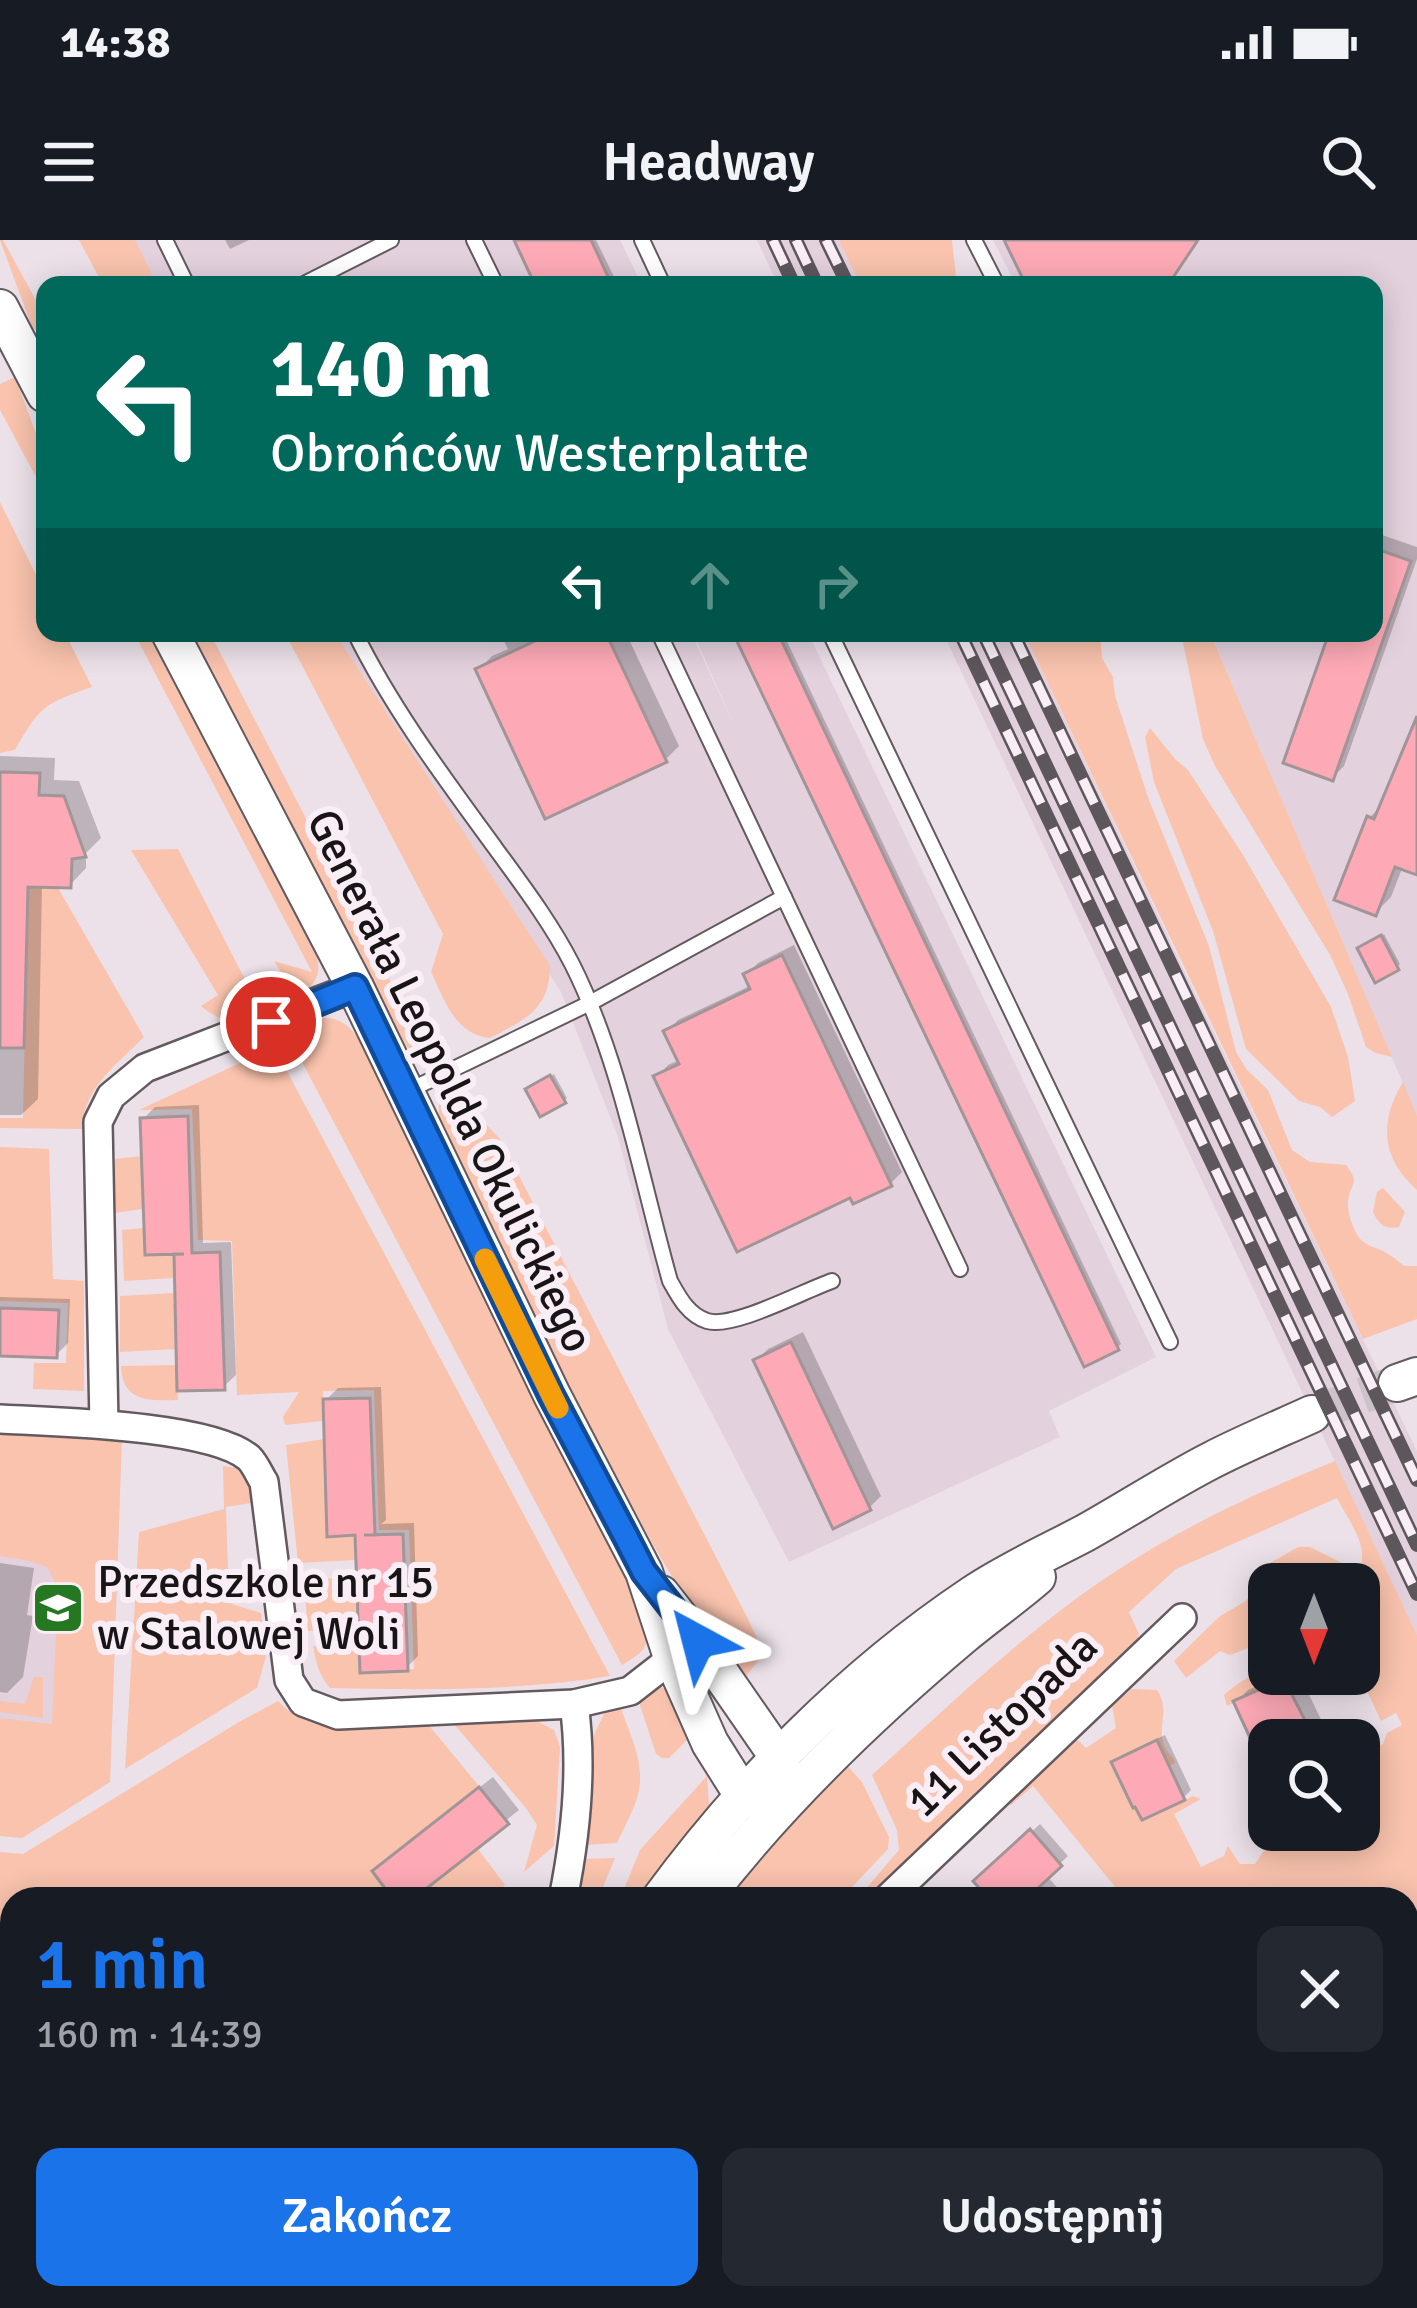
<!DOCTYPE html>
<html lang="pl">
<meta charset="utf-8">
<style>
body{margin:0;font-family:Signika,sans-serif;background:#242831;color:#f1f3f6;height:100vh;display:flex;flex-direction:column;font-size:45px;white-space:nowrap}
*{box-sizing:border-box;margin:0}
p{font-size:39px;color:#9ea1a6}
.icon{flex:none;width:66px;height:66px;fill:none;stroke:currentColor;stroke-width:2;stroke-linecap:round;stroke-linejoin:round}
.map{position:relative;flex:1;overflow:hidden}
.sheet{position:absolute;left:0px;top:1647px;width:1419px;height:423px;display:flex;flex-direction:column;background:#171b24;border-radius:36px 36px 0 0;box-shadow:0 6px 30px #0003}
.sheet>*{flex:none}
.top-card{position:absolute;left:36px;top:36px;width:1347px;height:366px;border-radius:24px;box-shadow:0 6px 30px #0003;background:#00695c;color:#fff;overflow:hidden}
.needle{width:78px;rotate:180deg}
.tools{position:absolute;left:1248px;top:1323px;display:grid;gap:24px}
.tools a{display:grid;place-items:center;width:132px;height:132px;border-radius:24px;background:#171b24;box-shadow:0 6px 30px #0003;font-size:60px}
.pin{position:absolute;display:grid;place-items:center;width:102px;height:102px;color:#fff;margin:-51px;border:6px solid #fff;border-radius:50%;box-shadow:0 3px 12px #0007}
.me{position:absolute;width:132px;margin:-66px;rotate:322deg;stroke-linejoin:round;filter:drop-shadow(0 0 9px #0008)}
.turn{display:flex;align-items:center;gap:42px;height:252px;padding:0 36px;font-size:54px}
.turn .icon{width:156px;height:156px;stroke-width:2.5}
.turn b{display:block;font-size:84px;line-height:102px}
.lanes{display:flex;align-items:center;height:114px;padding:0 36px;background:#0003;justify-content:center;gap:60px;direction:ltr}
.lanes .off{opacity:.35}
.round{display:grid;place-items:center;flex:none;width:126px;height:126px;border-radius:24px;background:#242831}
.head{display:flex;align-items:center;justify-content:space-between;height:204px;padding:0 36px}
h1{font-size:72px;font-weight:600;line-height:90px;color:#1a73e8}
.cta{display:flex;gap:24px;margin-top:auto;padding:24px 36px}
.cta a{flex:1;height:138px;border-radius:24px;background:#1a73e8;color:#fff;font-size:48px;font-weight:600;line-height:138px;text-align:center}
.cta a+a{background:#242831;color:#f1f3f6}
.status{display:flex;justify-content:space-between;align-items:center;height:84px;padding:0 60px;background:#171b24;direction:ltr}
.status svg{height:33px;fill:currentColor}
header{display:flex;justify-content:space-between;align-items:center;height:156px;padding:0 36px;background:#171b24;font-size:54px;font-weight:600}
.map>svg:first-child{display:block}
.built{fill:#e3d1dd}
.green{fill:#f9c3ad}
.shadow{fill:#0003}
.building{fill:#fdaab6;stroke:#a29597;stroke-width:3}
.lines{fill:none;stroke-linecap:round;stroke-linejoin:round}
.tertiary-tunnel{stroke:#ccc2ca;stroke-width:36;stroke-dasharray:36 18;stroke-linecap:butt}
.service-casing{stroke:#635a60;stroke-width:18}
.minor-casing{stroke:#635a60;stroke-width:32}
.tertiary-casing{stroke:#635a60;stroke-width:40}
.service{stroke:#fff;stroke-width:14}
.minor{stroke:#fff;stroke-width:27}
.tertiary{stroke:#fff;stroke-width:36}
.rail-casing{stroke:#5d575b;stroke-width:14}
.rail{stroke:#f9eef6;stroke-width:9;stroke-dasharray:27;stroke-linecap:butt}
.route-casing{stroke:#114b97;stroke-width:30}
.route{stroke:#1a73e8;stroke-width:21}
.slow{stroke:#f59e0b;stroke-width:21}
.labels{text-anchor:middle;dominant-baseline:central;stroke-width:12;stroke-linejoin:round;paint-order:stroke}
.street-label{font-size:45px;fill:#191517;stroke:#f9eef6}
.poi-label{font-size:45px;fill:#191517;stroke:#f9eef6;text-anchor:start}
</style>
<div class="status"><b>14:38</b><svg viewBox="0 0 49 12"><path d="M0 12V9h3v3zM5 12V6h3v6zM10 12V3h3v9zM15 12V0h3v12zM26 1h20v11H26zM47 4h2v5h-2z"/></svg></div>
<header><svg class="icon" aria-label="menu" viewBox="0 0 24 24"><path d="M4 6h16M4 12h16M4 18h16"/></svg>Headway<svg class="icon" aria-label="search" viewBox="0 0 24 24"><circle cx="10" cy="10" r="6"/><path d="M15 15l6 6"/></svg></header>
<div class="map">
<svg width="1417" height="2068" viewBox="0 0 1417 2068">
<rect width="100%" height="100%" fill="#ece1e9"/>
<g class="built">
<path d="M 128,0 L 620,0 L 642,45 L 151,45 Z"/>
<path d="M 757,0 L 839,0 L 860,45 L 778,45 Z"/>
<path d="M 993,0 L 1417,0 L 1417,876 L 1210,393 L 1374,393 L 1374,45 L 1016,45 Z"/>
<path d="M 332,393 L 691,393 L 735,487 L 693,393 L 808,393 L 1156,1117 L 1049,1171 L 1060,1197 L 789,1322 L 668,1089 L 618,897 L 561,752 Z"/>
<path d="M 943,393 L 1024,393 L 1188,739 L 1417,1211 L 1417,1395 Z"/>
<path d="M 0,1190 L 122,1194 L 110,1542 L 22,1598 L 0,1596 Z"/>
</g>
<g class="green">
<path d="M 0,0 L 3,0 L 45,77 L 45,85 L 33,90 Z"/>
<path d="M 79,0 L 135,0 L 157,45 L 103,45 Z"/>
<path d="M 839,0 L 952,0 L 957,45 L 860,45 Z"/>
<path d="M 15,137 L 45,218 L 44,252 L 0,170 L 0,144 Z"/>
<path d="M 0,262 L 45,353 L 45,393 L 65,393 L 92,447 C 44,464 41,465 15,510 L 0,513 Z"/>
<path d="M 134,393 L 150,393 L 310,700 C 318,719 324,731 310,747 C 290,749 284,737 274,721 L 312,732 Z"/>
<path d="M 195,393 L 210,393 L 432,822 C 418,824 413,815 405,804 L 197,402 Z"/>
<path d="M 285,393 L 335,393 L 550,726 C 550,770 524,780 490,798 C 454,794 445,760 431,732 L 443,694 Z"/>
<path d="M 1024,393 L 1100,393 L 1102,418 L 1113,437 L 1115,456 L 1149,560 L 1209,706 L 1236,812 L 1247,830 L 1268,850 L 1292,910 L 1310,922 L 1346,925 C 1361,944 1350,943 1348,962 C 1347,973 1354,992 1361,1000 C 1368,1007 1380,1008 1388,1014 C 1394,1017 1399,1022 1404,1026 L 1417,1026 L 1417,1079 L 1363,1099 Z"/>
<path d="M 1181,393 L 1210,393 L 1392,817 L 1376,813 L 1366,807 L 1348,754 L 1330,715 L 1215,526 L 1203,499 Z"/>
<path d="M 1150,488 L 1175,519 L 1188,530 L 1243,615 L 1331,767 L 1348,817 L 1355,861 L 1332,877 L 1320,867 L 1299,861 L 1246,809 L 1213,691 L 1154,542 L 1145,497 Z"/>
<path d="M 178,609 L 254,757 L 263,770 C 234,782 226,786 201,766 L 218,755 L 131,610 Z"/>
<path d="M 28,647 L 58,648 L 144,797 C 119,822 81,850 83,889 L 0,888 L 0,878 L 23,878 Z"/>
<path d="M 324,778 C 343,778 350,787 361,802 L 461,1011 L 614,1312 L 647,1390 C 649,1410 638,1415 622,1425 L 286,792 Z"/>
<path d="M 274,807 L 610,1436 C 518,1451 423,1450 330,1448 C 319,1435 316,1423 313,1406 L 359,1405 L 360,1433 L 414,1429 L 409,1290 L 379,1290 L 374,1150 L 323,1151 L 323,1181 L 285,1185 L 283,1177 L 299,1152 L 237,1155 L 232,1001 L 198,1000 L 192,869 L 139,870 Z"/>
<path d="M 1403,842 L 1417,876 L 1417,950 C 1382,919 1378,883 1403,842 Z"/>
<path d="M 447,850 L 457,868 L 482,880 L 500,899 L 747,1377 L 764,1413 L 743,1440 L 685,1358 L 652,1303 L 566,1140 L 440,884 C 438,870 437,860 447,850 Z"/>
<path d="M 0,907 L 49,909 L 53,1039 L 84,1041 L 84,1151 L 33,1149 L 34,1123 L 66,1123 L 68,1063 L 0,1061 Z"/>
<path d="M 141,916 L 143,969 L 114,973 L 115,919 Z"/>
<path d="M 1383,948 L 1405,972 L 1399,987 C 1384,990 1379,984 1373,972 L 1377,952 Z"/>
<path d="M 144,988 L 145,1014 L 173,1014 L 174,1038 L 124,1041 L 122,990 Z"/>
<path d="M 174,1053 L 176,1109 L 120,1112 L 120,1056 Z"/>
<path d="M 176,1125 L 178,1160 C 149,1161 122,1162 121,1126 Z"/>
<path d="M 0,1190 L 122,1194 L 110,1542 L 22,1598 L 0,1596 L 0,1478 L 52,1484 L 58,1347 L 47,1327 L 26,1320 L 0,1316 Z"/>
<path d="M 324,1199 L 327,1296 L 355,1295 L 356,1320 L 298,1323 L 286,1205 Z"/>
<path d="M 1335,1221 L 1417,1395 L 1417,2004 L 1409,2015 L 1417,2031 L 1407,2024 L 1407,1659 L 1125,1659 L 1033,1546 L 1011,1565 L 1008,1560 L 1073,1500 L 1079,1501 L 1086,1508 L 1116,1488 L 1112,1466 L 1132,1449 L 1157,1450 C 1174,1476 1148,1494 1174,1519 L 1175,1523 L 1169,1526 L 1156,1501 L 1111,1523 L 1132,1567 L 1135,1567 L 1143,1579 L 1193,1556 L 1201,1559 L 1174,1574 L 1201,1627 L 1224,1616 L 1228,1606 L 1240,1624 L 1255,1624 L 1271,1600 L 1284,1597 L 1281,1590 L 1294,1590 L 1302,1605 L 1332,1590 L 1359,1590 L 1359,1514 L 1383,1504 L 1387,1493 L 1402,1485 L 1396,1473 L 1381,1481 L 1359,1434 L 1359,1344 L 1269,1344 L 1269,1400 L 1230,1415 L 1220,1411 L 1186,1438 L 1174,1421 L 1220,1376 L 1246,1361 L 1270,1323 L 1298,1307 L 1310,1307 L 1356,1330 L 1360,1328 C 1369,1305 1348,1280 1337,1258 L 1176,1329 L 1129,1372 L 1139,1394 L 1133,1412 L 1053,1480 L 871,1659 L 866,1659 L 863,1652 L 899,1610 L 897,1590 L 872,1535 C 949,1466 1025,1391 1113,1333 C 1182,1287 1258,1252 1335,1221 Z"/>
<path d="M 223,1226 L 243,1229 L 253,1243 L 258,1262 L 226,1267 L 229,1363 L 261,1373 L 266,1416 L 257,1448 L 125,1529 L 139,1292 L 224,1269 Z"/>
<path d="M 356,1337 L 358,1388 L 308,1391 L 304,1340 Z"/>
<path d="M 1269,1430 L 1269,1434 L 1285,1434 L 1284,1439 L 1227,1466 L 1224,1455 C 1235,1445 1255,1431 1269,1430 Z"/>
<path d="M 34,1437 L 43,1437 L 43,1478 L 0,1472 L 0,1461 L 25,1464 Z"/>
<path d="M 654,1446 L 667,1449 L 693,1494 L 669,1518 L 662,1518 L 656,1514 L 636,1453 Z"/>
<path d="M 278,1461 C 317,1502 377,1488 427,1483 L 479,1546 L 372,1631 L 389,1653 L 381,1659 L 12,1659 L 12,1948 L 0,1958 L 0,1612 L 23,1614 L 239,1482 Z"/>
<path d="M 619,1463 C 627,1487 641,1514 640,1539 C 640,1561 626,1583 617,1603 L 585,1605 L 593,1497 L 604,1474 Z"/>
<path d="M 537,1481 L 554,1490 L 560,1507 L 554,1606 L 524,1632 L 537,1585 L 526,1568 L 453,1483 Z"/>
<path d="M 842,1520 L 862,1542 L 889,1597 L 888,1609 L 852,1647 L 853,1659 L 718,1659 Z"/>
<path d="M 707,1536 L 709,1566 L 695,1596 L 647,1659 L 620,1659 L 640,1610 Z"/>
<path d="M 478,1609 L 505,1645 L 488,1659 L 413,1659 Z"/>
<path d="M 615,1618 L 598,1659 L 579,1659 L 582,1619 Z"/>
<path d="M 350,2058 L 415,2058 L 403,2068 L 339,2068 Z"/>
</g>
<g class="shadow">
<path d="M 225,0 L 249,0 L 230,9 Z"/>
<path d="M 529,0 L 596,0 L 618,45 L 538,45 Z"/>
<path d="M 1376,293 L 1417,307 L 1417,319 L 1344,526 L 1332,538 L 1333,393 L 1374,393 Z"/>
<path d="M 500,393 L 626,393 L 679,506 L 665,520 L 478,430 L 492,416 L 508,409 Z"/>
<path d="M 737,393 L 783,393 L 1121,1104 L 1117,1108 Z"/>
<path d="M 1417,481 L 1417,626 L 1403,626 L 1391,657 L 1375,673 L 1369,578 L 1384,563 Z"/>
<path d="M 0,516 L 55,518 L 54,540 L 79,541 L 101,598 L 86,613 L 86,628 L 70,645 L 42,644 L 38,859 L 21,875 L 0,875 Z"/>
<path d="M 1384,694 L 1400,724 L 1397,727 L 1363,706 Z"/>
<path d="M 794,705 L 902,932 L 890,944 L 657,837 L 668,825 L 680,820 L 667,792 L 678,780 L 752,745 L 747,734 L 758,723 Z"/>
<path d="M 554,834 L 567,858 L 564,861 L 531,847 Z"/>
<path d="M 199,865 L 203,1003 L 231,1002 L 236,1135 L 223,1147 L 177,1015 L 143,879 L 155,867 Z"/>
<path d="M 0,1057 L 70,1059 L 68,1103 L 56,1115 L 0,1113 Z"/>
<path d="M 803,1092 L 881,1256 L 869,1268 L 756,1121 L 768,1109 Z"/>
<path d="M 381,1147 L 386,1280 L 381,1284 L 414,1283 L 418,1416 L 406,1428 L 358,1292 L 326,1160 L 338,1148 Z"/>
<path d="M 0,1323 L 34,1328 L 27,1375 L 33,1376 L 23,1437 L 7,1453 L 0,1452 Z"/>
<path d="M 1285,1434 L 1299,1434 L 1331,1500 L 1269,1500 L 1269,1530 L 1236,1462 L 1248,1450 Z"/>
<path d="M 1165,1495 L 1191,1550 L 1184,1557 L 1114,1523 L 1122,1515 Z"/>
<path d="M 493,1537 L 519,1570 L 412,1656 L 414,1659 L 382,1659 L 391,1652 L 387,1619 Z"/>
<path d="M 1040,1584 L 1068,1616 L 1047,1636 L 1067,1659 L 993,1659 L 977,1641 Z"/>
<path d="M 1297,1590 L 1325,1590 L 1303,1601 Z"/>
<path d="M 502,2058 L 540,2058 L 548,2068 L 491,2068 Z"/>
<path d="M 747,2058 L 809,2058 L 811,2060 L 804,2068 L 737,2068 Z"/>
<path d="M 956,2058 L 1165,2058 L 1164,2068 L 946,2068 Z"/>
<path d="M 1296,2058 L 1367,2058 L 1378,2068 L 1306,2068 Z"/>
</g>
<g class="building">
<path d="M 514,0 L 591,0 L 612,45 L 535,45 Z"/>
<path d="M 1004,0 L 1198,0 L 1168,45 L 1026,45 Z"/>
<path d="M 1374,308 L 1411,321 L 1333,541 L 1283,523 L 1329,393 L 1374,393 Z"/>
<path d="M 552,393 L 606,393 L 667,522 L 545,579 L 475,429 Z"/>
<path d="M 733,393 L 778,393 L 1119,1110 L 1084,1127 Z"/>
<path d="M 1417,476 L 1417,635 L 1395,627 L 1376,676 L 1334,660 L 1367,576 L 1374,579 Z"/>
<path d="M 0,532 L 40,533 L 39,555 L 64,556 L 86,617 L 72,619 L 71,648 L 28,647 L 24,808 L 0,808 Z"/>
<path d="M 1381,695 L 1399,730 L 1375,743 L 1357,708 Z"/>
<path d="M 782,715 L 892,946 L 853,964 L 850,958 L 737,1012 L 653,836 L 679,824 L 663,791 L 750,749 L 743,734 Z"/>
<path d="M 550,835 L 566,863 L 540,877 L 525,849 Z"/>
<path d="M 188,876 L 192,1013 L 220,1012 L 225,1150 L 177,1151 L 174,1014 L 184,1014 L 145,1015 L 140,878 Z"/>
<path d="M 0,1068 L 59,1070 L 57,1118 L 0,1116 Z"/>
<path d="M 791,1102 L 871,1270 L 833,1289 L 753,1120 Z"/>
<path d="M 370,1158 L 375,1295 L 364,1295 L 403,1294 L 408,1431 L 360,1433 L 355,1295 L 327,1297 L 323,1159 Z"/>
<path d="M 1284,1439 L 1315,1500 L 1251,1500 L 1233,1461 Z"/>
<path d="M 1157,1500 L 1185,1560 L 1142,1580 L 1135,1567 L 1133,1568 L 1111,1522 Z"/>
<path d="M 479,1547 L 509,1584 L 413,1659 L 393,1659 L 372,1631 Z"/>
<path d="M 1030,1589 L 1062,1626 L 1026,1659 L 989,1659 L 973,1641 Z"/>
</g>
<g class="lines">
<path class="tertiary-tunnel" d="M 1312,1174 L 1397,1143"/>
<g class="service-casing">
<g id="service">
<path d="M 165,0 L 187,45"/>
<path d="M 474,0 L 496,45"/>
<path d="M 642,0 L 663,45"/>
<path d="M 974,0 L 997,45"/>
<path d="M 302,45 L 391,0"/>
<path d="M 355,393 C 393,470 445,539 496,609 C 523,646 551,683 572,724 C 620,819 641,938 670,1041 C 679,1057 688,1075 707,1081 C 733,1089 803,1051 832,1041"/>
<path d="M 659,393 L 960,1029"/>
<path d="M 830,393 L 1170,1102"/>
<path d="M 410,850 L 590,763 L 784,657"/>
</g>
</g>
<g class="minor-casing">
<g id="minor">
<path d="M 0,1179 C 55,1182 210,1185 249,1218 C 255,1224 259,1234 264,1242 L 289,1440 L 303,1462 L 338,1475 L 574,1464 L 630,1451 L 684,1409"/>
<path d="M 104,1184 L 98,882 L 111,856 L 145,828 L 355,747"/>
<path d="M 563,1659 C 576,1595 583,1528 574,1464"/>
<path d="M 887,1659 L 1182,1378"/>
<path d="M 1229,2058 L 1237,2068"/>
<path d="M 0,2060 L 8,2068"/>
<path d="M 120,2068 L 132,2058"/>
<path d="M 418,2068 L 430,2058"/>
<path d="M 869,2068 L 879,2058"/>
</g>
</g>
<g class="tertiary-casing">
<g id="tertiary">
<path d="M 0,68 L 45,154"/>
<path d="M 170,393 L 355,747 L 552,1155 L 644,1332 L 672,1417 L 710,1503 L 744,1557 L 784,1564"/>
<path d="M 1397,1143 L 1417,1136"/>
<path d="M 661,1354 L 698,1401 L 779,1518 L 786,1542"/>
<path d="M 660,1659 C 746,1542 852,1435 973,1354 C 1009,1330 1047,1313 1085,1293 C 1128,1269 1169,1242 1212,1220 C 1245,1203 1279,1189 1312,1174"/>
<path d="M 704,1659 C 779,1561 870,1474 964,1395 C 988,1375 1014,1357 1037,1337"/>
<path d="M 268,2068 L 280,2058"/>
<path d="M 322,2068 L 333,2058"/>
</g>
</g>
<use href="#service" class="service"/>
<use href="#minor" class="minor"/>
<use href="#tertiary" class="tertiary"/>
<g class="rail-casing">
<g id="rail">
<path d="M 773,0 L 794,45"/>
<path d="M 796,0 L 817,45"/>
<path d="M 826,0 L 848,45"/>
<path d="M 960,393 L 1417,1354"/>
<path d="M 983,393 L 1417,1305"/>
<path d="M 1013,393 L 1417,1240"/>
</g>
</g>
<use href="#rail" class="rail"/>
</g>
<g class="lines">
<g class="route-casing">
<path id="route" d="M 271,782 L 355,747 L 551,1155 L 626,1297 L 644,1332 L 698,1401"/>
</g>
<use href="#route" class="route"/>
<path class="slow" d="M 485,1019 L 558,1168"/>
</g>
<defs>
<g id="school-square" transform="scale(2.7)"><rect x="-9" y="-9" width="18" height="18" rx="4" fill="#257721" stroke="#f9eef6"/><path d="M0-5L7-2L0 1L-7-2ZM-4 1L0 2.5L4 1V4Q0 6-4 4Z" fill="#fff"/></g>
</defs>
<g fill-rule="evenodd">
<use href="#school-square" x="58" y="1368"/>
</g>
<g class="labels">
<g class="street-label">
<text transform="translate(450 841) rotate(64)">Generała Leopolda Okulickiego</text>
<text transform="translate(1002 1484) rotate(-44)">11 Listopada</text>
</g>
<g class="poi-label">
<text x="97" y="1342">Przedszkole nr 15<tspan x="97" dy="52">w Stalowej Woli</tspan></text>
</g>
</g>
</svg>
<div class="tools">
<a><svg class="needle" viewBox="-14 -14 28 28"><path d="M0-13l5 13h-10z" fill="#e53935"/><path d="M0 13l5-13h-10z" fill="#9ea1a6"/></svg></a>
<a><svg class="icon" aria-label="search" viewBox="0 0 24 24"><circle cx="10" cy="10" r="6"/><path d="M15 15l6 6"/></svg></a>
</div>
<div class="pin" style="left:271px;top:782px;background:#d93025"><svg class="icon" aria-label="arrive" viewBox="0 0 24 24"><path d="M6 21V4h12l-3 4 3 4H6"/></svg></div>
<svg class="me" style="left:698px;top:1401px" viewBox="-20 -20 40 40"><path d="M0-17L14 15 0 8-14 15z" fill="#1a73e8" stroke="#fff" stroke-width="4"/></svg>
<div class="top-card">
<div class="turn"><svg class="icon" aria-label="left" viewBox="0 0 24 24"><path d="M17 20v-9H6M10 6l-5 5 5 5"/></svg><div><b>140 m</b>Obrońców Westerplatte</div></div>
<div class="lanes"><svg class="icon" aria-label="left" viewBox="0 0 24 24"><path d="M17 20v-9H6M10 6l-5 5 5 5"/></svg><svg class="icon off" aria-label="ahead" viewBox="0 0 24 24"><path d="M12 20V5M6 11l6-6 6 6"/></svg><svg class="icon off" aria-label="right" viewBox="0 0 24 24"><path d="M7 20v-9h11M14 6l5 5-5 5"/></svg></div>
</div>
<section class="sheet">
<div class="head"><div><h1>1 min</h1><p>160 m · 14:39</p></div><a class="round"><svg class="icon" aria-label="close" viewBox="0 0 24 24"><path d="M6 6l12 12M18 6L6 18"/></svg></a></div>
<div class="cta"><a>Zakończ</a><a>Udostępnij</a></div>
</section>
</div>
